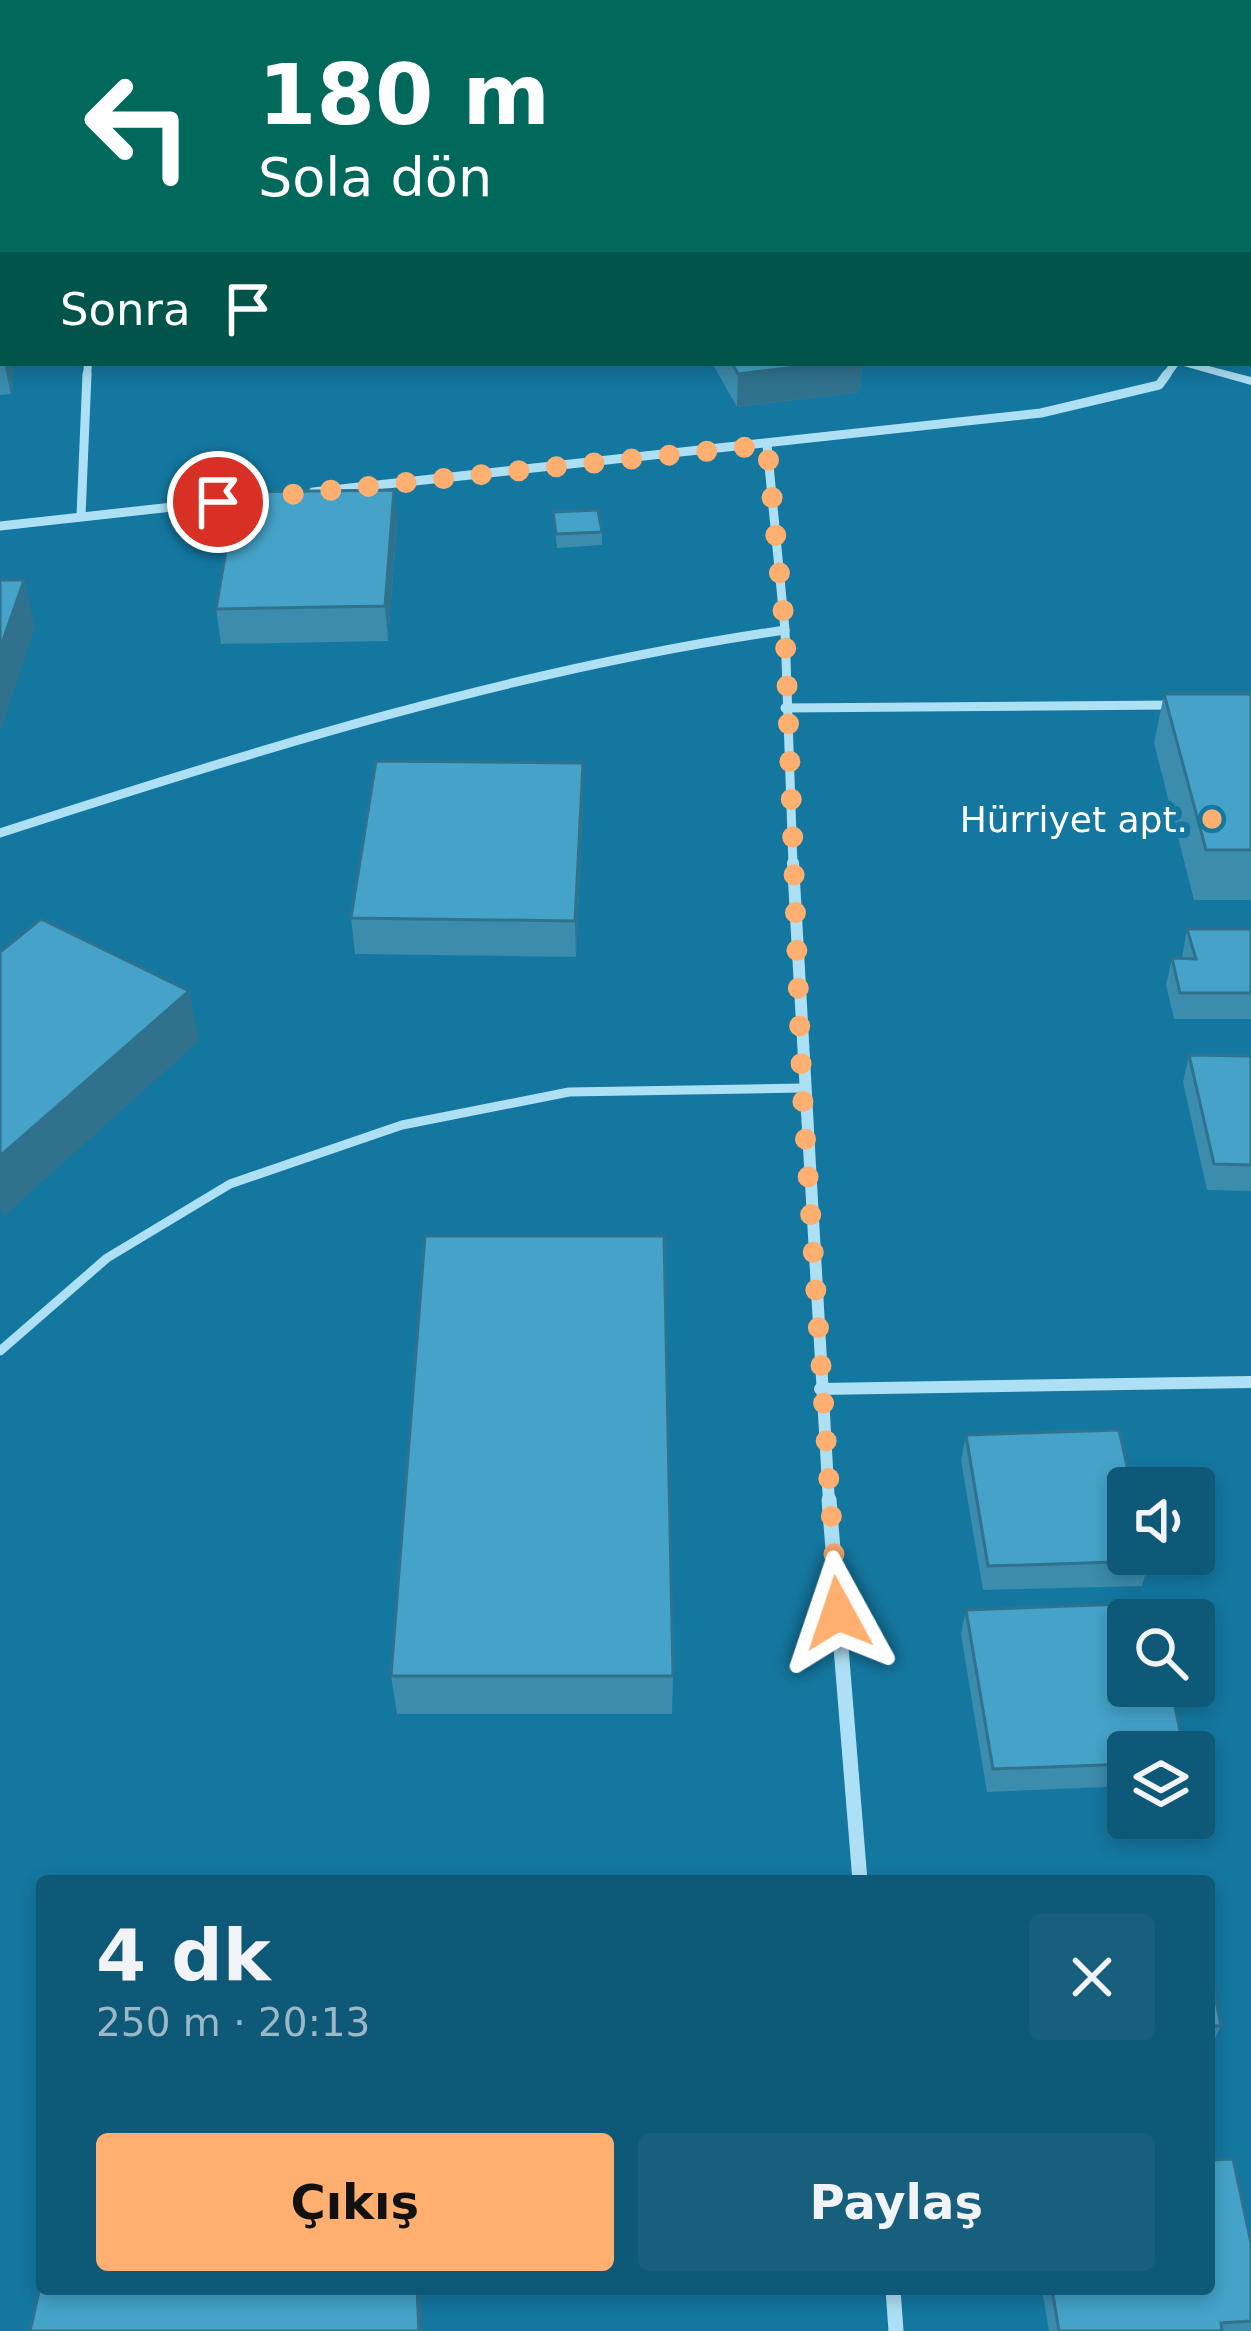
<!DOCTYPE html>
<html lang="tr">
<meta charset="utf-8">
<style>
body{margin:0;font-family:"DejaVu Sans",sans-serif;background:#185f7d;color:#f1f3f6;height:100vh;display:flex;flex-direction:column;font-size:45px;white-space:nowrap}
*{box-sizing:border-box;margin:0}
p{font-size:39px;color:#9bb8c6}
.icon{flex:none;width:66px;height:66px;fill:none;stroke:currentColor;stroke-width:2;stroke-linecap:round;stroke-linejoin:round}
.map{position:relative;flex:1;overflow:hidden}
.side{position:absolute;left:36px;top:1875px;width:1179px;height:420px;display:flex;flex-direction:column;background:#0f5978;border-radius:12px;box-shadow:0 6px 18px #0003}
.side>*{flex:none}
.banner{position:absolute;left:0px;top:0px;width:1251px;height:366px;box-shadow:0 6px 18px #0003;background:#00695c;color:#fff;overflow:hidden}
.controls{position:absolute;left:1107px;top:1467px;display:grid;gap:24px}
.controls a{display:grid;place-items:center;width:108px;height:108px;border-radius:12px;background:#0f5978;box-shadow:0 6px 18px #0003;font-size:60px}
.pin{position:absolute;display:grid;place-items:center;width:102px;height:102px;color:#fff;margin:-51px;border:6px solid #fff;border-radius:50%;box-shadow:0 3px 12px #0007}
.me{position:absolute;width:132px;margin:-66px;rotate:355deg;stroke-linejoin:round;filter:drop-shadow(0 0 9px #0008)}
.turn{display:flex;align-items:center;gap:42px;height:252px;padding:0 60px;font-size:54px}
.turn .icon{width:156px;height:156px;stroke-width:2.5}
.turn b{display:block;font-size:84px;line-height:102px}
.then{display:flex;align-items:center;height:114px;padding:0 60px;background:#0003;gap:24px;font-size:45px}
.round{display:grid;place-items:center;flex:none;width:126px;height:126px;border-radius:12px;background:#185f7d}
.head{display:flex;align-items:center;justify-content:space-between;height:204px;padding:0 60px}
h1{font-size:72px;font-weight:700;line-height:90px}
.primary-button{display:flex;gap:24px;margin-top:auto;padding:24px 60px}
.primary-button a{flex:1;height:138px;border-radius:12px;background:#ffaf70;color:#111;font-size:48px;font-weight:700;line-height:138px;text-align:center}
.primary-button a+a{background:#185f7d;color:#f1f3f6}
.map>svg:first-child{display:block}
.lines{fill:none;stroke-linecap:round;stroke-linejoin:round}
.service{stroke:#ade0f4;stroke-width:9}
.minor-far3{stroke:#ade0f4;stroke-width:8}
.minor-far2{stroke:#ade0f4;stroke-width:9}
.minor-far1{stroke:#ade0f4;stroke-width:12}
.minor{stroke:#ade0f4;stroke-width:15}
.tertiary{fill:#ade0f4;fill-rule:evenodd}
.wall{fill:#3b8cad}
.shaded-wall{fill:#30728d}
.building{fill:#45a3c9;stroke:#30728d;stroke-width:3}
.route{stroke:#ffaf70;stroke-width:21;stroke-dasharray:0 37.8}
.poi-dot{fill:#ffaf70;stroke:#1477a0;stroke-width:4.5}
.labels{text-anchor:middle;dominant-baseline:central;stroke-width:12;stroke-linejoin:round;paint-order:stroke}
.poi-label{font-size:36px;fill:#fff;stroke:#1477a0;text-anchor:end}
</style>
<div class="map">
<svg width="1251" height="2331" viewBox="0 0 1251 2331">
<rect width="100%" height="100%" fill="#1477a0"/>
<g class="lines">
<path class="service" d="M 0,1351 L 107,1258 L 230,1184 L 402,1125 L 569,1092 L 802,1088"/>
<g class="minor-far3">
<path d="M 742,3 L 778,0"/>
<path d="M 87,377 L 88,363"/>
<path d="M 1165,377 L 1175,363"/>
</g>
<g class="minor-far2">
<path d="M 767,445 L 785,630 L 793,866"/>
<path d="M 313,492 L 1041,413 L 1159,385 L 1167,374"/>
<path d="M 81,516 L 87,374"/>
<path d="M 0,526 L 245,499"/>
<path d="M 785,708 L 1174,705"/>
<path d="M 0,833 C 259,749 515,669 785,630"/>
</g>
<g class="minor-far1">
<path d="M 793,863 L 829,1503"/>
<path d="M 820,1389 L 1251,1382"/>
</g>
<g class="minor">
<path d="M 829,1500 L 860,1881"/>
<path d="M 893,2289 L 896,2331"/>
</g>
<g class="tertiary">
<rect x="0" y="60" width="3" height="8"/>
<rect x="0" y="86" width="3" height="9"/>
<rect x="0" y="110" width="3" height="8"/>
<rect x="1248" y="319" width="3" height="8"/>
<path d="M 1173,363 L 1197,363 L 1251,377 L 1251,385 Z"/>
</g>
</g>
<g class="wall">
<rect x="1248" y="91" width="3" height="89"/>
<rect x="0" y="127" width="3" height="85"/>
<path d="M 3,277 L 3,363 L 13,363 L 11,394 L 0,395 L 0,278 Z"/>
<path d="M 712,363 L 862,363 L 860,392 L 737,407 Z"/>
<path d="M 553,512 L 602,532 L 602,545 L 557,548 Z"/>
<path d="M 397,524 L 388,641 L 221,644 L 216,609 Z"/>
<path d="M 1164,694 L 1251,694 L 1251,900 L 1194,900 L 1154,743 Z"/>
<path d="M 583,763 L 583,799 L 576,957 L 355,954 L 351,918 Z"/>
<path d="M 1187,929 L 1251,929 L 1251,1019 L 1174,1019 L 1166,985 L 1172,958 L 1182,958 Z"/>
<path d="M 1189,1055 L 1251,1056 L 1251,1191 L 1207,1190 L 1183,1082 Z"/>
<path d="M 966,1435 L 1149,1561 L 1142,1586 L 983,1590 L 961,1460 Z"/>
<path d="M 966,1610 L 1128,1752 L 1128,1786 L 987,1792 L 961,1634 Z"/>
<path d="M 391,1676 L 673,1676 L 672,1714 L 397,1714 Z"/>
<path d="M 1209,1965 L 1221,2026 L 1211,2047 L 1209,2047 Z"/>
<path d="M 1251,2243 L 1251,2331 L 1049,2331 L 1042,2289 L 1209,2289 Z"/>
</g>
<g class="shaded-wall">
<path d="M 4,363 L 13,363 L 11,394 Z"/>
<path d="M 828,363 L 862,363 L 860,392 L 737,407 L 738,374 Z"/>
<path d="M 394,490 L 397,524 L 388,641 L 385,606 Z"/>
<path d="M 24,580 L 35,628 L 0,732 L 0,649 Z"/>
<path d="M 583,763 L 583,799 L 576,957 L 575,921 Z"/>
<path d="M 189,991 L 199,1041 L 4,1216 L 0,1204 L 0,1156 Z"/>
<path d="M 417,2289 L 419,2289 L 421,2297 L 423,2331 L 419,2331 Z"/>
</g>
<g class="building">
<path d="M 14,0 L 118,0 L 122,3 L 18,3 Z"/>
<path d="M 209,0 L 276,0 L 278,3 L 210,3 Z"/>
<rect x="481" y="0" width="128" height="3"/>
<rect x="654" y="0" width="77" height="3"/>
<rect x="773" y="0" width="113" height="3"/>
<path d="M 916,0 L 1009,0 L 1010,3 L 917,3 Z"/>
<path d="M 1248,91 L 1251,91 L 1251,138 L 1248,132 Z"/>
<rect x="0" y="127" width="3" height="62"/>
<path d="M 3,277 L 3,361 L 0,362 L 0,278 Z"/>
<path d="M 732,363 L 828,363 L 738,374 Z"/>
<path d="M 394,490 L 385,606 L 216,609 L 236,492 Z"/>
<path d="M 598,510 L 602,532 L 556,534 L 553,512 Z"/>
<path d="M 0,580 L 24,580 L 0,649 Z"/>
<path d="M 1164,694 L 1251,694 L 1251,850 L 1206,850 Z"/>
<path d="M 376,761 L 583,763 L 575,921 L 351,918 Z"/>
<path d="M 41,919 L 189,991 L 0,1156 L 0,952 Z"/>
<path d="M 1187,929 L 1251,929 L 1251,993 L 1180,993 L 1172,958 L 1196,959 Z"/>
<path d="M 1189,1055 L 1251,1056 L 1251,1165 L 1214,1164 Z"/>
<path d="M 425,1236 L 664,1236 L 673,1676 L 391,1676 Z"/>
<path d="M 1119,1430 L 1132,1488 L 1128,1488 L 1128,1554 L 1147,1554 L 1149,1561 L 988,1566 L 966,1435 Z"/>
<path d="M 1151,1603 L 1155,1620 L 1128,1620 L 1128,1686 L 1170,1686 L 1185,1752 L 1128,1752 L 1128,1764 L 993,1769 L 966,1610 Z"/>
<path d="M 1191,1877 L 1192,1881 L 992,1881 Z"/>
<path d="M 1209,1965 L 1221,2026 L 1209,2026 Z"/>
<path d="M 1233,2159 L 1251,2243 L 1251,2321 L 1221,2323 L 1222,2331 L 1059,2331 L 1052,2289 L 1209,2289 L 1209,2160 Z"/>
<path d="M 42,2279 L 42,2289 L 417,2289 L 419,2331 L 30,2331 Z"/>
</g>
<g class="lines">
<path class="route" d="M 218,502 L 767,445 L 785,630 L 802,1088 L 838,1613"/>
</g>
<circle class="poi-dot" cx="1212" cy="819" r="12"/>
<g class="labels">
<g class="poi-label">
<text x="1188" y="819">Hürriyet apt.</text>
</g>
</g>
</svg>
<div class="controls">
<a><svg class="icon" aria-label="sound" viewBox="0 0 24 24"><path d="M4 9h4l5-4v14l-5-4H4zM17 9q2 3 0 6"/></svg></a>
<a><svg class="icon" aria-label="search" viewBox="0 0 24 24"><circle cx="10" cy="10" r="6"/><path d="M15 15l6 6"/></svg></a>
<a><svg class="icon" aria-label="layers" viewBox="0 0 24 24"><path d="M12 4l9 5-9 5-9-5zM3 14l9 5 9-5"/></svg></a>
</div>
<div class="pin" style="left:218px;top:502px;background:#d93025"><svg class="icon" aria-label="arrive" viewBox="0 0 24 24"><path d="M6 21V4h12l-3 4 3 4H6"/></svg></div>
<svg class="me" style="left:838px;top:1613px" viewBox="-20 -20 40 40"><path d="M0-17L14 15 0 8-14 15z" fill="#ffaf70" stroke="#fff" stroke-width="4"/></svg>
<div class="banner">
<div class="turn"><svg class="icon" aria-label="left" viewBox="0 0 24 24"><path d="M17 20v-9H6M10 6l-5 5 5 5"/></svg><div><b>180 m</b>Sola dön</div></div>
<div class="then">Sonra<svg class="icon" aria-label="arrive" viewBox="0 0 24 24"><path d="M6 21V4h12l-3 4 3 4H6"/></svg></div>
</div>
<section class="side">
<div class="head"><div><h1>4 dk</h1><p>250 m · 20:13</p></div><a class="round"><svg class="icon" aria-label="close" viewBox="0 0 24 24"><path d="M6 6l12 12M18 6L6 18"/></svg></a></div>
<div class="primary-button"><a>Çıkış</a><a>Paylaş</a></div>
</section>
</div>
